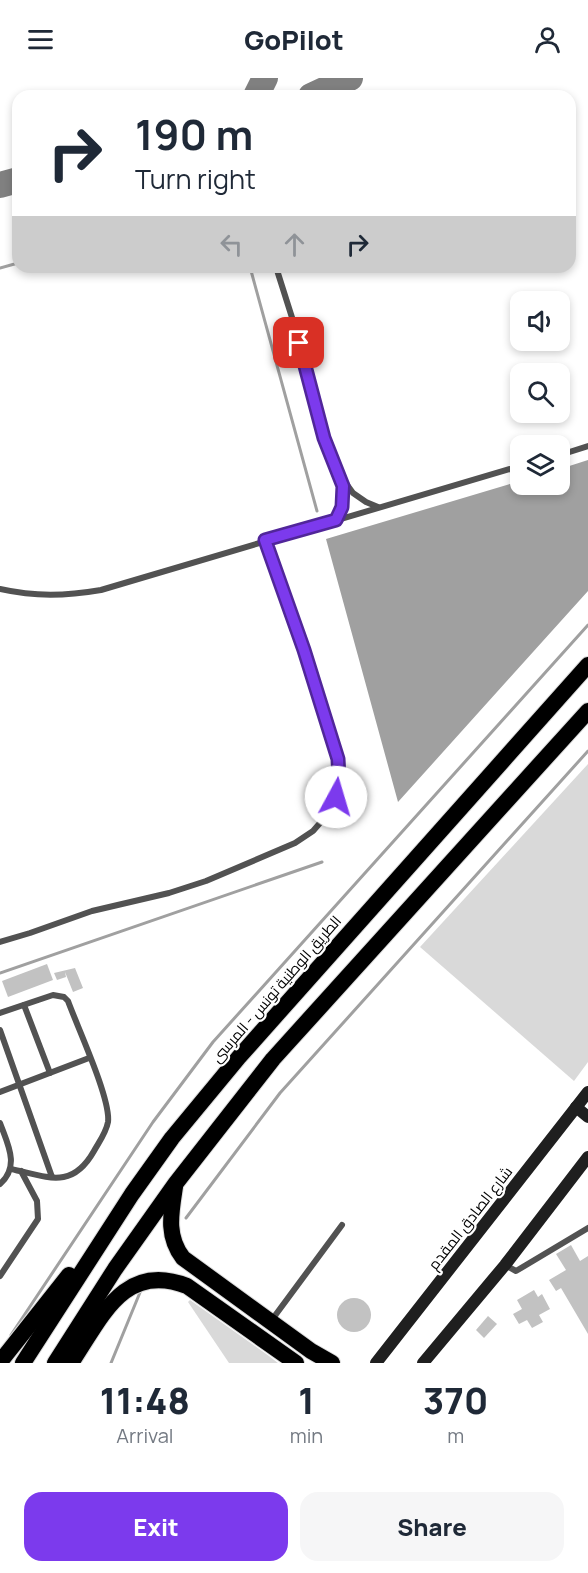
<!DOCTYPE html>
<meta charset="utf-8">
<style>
body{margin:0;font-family:Manrope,Cairo,sans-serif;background:#f6f6f7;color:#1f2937;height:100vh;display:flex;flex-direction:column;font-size:22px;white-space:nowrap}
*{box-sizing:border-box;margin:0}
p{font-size:20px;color:#747a83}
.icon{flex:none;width:33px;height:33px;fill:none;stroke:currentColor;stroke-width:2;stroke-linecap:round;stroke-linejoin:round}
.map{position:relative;height:1285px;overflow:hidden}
.sheet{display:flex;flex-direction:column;background:#fff;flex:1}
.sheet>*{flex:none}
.hud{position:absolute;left:12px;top:12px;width:564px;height:183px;border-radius:18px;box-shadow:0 3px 9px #0003;background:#fff;color:#1f2937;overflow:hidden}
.fabs{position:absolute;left:510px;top:213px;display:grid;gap:12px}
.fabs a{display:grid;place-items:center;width:60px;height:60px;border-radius:12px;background:#fff;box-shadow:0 3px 9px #0003;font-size:30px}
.pin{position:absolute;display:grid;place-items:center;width:51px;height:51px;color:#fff;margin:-26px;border-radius:12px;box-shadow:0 3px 9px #0006}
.me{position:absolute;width:66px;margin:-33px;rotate:6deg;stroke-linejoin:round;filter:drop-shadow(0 0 4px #0008)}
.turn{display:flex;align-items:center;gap:21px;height:126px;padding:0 24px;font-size:27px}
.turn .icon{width:78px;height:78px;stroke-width:2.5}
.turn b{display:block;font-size:42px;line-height:51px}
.lanes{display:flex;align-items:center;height:57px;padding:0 24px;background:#0003;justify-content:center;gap:30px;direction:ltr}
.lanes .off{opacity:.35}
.eta{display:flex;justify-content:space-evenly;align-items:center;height:102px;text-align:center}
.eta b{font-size:36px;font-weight:800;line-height:42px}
.cta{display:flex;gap:12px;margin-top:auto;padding:12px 24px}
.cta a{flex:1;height:69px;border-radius:18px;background:#7c3aed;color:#fff;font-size:24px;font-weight:800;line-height:69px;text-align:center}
.cta a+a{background:#f6f6f7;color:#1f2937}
header{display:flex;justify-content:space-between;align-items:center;height:78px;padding:0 24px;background:#fff;font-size:27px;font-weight:800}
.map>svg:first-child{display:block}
.green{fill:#d9d9d9}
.water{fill:#a0a0a0}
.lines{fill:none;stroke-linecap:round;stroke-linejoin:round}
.stream{stroke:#a0a0a0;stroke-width:3}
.taxiway{stroke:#808080;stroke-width:26}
.building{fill:#c2c2c2}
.trunk-casing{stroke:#dbdbdb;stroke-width:18}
.service{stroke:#525252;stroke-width:6}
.secondary{stroke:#1f1f1f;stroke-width:12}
.trunk{stroke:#000;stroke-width:16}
.route-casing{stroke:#51269a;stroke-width:15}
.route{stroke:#7c3aed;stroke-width:10}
.labels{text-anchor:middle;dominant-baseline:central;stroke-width:4.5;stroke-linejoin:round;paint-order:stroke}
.street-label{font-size:15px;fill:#000;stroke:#fff}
</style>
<header><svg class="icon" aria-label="menu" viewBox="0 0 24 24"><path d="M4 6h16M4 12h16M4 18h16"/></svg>GoPilot<svg class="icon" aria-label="person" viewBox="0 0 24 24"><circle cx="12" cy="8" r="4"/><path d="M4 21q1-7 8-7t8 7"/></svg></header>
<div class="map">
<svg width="588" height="1285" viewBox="0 0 588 1285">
<rect width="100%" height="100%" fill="#fff"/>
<g class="green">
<path d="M 588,686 L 588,984 L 574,1003 L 420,869 Z"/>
<path d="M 190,1222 L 269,1278 L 278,1285 L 229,1285 L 188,1224 Z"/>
</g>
<path class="water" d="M 588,382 L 588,513 L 398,724 L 326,461 L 520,403 L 520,406 L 560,406 L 560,391 Z"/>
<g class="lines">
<g class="stream">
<path d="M 250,189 L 317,433"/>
<path d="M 0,190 L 18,185"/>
<path d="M 0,895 L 322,784"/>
<path d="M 186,1140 L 280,1015 L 588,673"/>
<path d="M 11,1257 L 153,1044 L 213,964 L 588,547"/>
<path d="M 111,1285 L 141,1212"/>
</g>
<g class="taxiway">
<path d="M 256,18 L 265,0"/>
<path d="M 311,18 L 350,0"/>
<path d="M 0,107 L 18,102"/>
</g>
</g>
<g class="building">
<path d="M 47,886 L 53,902 L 8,919 L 2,903 Z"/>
<path d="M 75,890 L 83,910 L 73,914 L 65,894 L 66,899 L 57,902 L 54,895 Z"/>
<path d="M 571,1167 L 580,1183 L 588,1178 L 588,1256 L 561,1210 L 556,1213 L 549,1202 L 566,1192 L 556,1176 Z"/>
<path d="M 534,1212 L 538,1219 L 542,1216 L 550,1231 L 539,1237 L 543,1244 L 532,1250 L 527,1242 L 519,1246 L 513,1236 L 522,1231 L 517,1222 Z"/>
<circle cx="354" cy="1237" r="17"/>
<path d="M 488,1238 L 497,1246 L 484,1260 L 476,1252 Z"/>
</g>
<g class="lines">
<g class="trunk-casing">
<g id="trunk">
<path d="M 175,1109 C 171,1135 166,1158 183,1180 L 311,1273 L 332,1285"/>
<path d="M 0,1284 L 69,1197"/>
<path d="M 23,1285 L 132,1116 L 172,1060 L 239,979 L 588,587"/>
<path d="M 55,1285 L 115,1191 L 176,1105 L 273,981 L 588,633"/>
<path d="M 71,1285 C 101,1241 123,1183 187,1208 L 296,1285"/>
</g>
</g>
<g class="service">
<path d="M 276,189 L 295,249 L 306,297 L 324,360 L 337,393 L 353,415 L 366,424 L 378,429"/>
<path d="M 560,377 L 588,368"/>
<path d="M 336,442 L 344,421 L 342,405"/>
<path d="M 0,511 C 35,519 66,518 101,512 L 520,388"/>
<path d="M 0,864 L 30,855 L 92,833 L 169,815 L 206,803 L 295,765 L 313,753 L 327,737 L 338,710 L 338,681 L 304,572 L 265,462"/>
<path d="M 24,927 L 50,995"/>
<path d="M 0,935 L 53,917 L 64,919 L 68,923 C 77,948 111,1021 108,1044 C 106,1055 99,1064 94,1073 C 72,1112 48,1099 11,1091"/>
<path d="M 0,952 L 52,1099"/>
<path d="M 0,1014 L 89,980"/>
<path d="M 0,1045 C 8,1067 20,1088 0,1106"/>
<path d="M 505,1187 L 516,1193 L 588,1150"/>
<path d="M 0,1198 L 38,1141 L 37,1123 L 21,1093"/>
<path d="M 271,1243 L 342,1147"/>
</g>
<g class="secondary">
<path d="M 576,1029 L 588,1039"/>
<path d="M 376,1285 L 588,1014"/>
<path d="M 423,1285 L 505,1187 L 588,1079"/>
</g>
<use href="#trunk" class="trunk"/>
</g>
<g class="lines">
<g class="route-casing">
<path id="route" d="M 299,265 L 324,360 L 343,408 L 342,429 L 336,442 L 265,462 L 304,572 L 338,681 L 339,700 L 336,719"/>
</g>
<use href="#route" class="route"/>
</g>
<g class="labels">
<g class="street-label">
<text transform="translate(276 911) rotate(-49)">الطريق الوطنية تونس - المرسى</text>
<text transform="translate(470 1140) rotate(-52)">شارع الصادق المقدم</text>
</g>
</g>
</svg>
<div class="fabs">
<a><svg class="icon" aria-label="sound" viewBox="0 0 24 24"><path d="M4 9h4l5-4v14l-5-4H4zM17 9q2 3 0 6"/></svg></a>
<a><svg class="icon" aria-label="search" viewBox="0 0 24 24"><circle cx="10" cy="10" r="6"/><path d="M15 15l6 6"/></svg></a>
<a><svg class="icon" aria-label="layers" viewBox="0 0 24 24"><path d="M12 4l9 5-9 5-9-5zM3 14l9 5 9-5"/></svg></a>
</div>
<div class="pin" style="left:299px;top:265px;background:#d93025"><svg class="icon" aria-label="arrive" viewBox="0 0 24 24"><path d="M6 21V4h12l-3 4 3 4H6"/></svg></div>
<svg class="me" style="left:336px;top:719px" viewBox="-20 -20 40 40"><circle r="19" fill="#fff"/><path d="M0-13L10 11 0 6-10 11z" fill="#7c3aed"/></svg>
<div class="hud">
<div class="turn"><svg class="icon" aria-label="right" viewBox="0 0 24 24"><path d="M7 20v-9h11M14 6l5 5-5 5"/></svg><div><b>190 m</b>Turn right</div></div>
<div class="lanes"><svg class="icon off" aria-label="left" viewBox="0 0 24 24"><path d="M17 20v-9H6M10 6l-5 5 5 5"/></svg><svg class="icon off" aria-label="ahead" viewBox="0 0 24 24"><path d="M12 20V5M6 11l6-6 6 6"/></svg><svg class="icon" aria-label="right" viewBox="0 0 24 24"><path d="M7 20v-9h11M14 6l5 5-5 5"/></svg></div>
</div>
</div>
<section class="sheet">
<div class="eta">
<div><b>11:48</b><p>Arrival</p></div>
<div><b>1</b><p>min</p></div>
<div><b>370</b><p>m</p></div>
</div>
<div class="cta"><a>Exit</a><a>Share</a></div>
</section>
